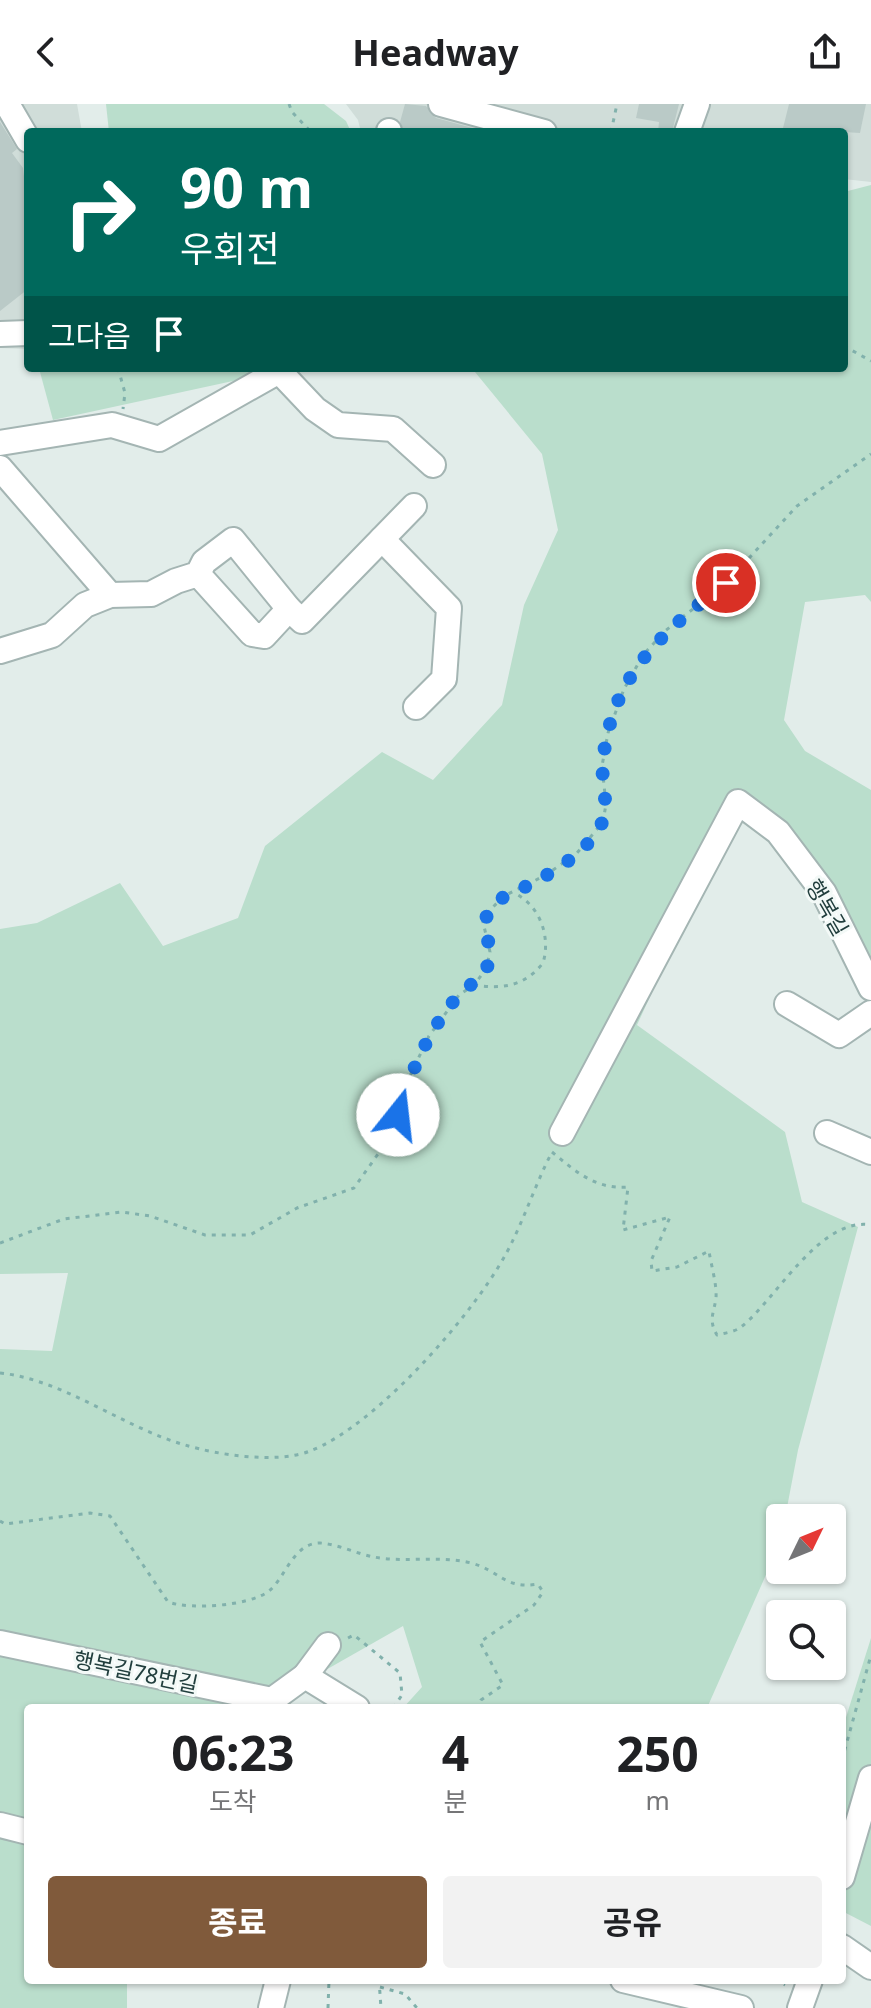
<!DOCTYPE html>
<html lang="ko">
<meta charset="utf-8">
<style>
body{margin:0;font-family:"Noto Sans","Noto Sans KR",sans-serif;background:#f2f2f2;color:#202124;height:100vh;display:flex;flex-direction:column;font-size:30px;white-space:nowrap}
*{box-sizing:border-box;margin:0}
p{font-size:26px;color:#757577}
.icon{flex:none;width:44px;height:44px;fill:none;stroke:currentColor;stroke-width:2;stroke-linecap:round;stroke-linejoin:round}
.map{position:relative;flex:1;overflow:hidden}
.sheet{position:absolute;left:24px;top:1600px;width:822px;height:280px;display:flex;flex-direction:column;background:#fff;border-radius:8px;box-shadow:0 2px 6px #0004}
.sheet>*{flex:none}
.banner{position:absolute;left:24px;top:24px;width:824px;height:244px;border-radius:8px;box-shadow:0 2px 6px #0004;background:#00695c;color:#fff;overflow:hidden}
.needle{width:52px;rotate:47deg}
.fabs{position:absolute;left:766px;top:1400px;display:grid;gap:16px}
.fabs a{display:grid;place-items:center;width:80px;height:80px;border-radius:8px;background:#fff;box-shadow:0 2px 6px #0004;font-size:40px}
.pin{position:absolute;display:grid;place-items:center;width:68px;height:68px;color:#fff;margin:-34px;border:4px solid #fff;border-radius:50%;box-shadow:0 2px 8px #0007}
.me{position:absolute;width:88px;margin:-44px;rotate:16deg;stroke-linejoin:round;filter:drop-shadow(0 0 6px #0008)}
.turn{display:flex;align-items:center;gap:28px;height:168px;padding:0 24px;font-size:36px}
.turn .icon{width:104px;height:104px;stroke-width:2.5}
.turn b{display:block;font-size:56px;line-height:68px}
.then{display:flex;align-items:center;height:76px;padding:0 24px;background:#0003;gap:16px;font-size:30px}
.eta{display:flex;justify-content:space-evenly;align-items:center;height:136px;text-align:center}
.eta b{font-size:48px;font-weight:700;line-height:56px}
.button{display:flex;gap:16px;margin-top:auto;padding:16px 24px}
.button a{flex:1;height:92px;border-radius:8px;background:#805a3b;color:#fff;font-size:32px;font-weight:700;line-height:92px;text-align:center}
.button a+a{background:#f2f2f2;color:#202124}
header{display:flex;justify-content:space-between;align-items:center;height:104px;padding:0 24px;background:#fff;font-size:36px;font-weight:700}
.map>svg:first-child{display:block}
.built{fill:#d0ddd9}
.green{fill:#badecc}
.building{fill:#bacac7}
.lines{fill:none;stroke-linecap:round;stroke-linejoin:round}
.minor-casing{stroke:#a4b5b3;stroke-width:28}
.path{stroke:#81b1ac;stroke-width:3;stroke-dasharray:4 6;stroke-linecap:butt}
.minor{stroke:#fff;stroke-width:24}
.route{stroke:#1a73e8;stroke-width:14;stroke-dasharray:0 25.2}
.labels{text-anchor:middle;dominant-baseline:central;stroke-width:6;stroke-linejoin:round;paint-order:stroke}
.street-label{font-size:22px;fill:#213e3d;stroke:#f3f9f7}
</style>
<header><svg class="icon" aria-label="back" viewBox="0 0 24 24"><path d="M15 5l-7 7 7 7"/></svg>Headway<svg class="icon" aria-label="share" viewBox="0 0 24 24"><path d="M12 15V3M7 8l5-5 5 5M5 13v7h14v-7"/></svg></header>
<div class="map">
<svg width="871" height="1904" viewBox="0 0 871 1904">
<rect width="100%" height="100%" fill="#e2edea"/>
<g class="built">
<path d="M 0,0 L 77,0 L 82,28 L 28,28 L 28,245 L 0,244 Z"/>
<path d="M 346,0 L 871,0 L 871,78 L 844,75 L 844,28 L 361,28 L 358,16 Z"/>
</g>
<g class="green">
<path d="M 106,0 L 324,0 L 346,17 L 351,28 L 109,28 Z"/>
<path d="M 871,81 L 871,498 L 865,491 L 805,498 L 784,616 L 805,647 L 871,686 L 871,879 L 833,790 L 734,710 L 637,921 L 785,1028 L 802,1098 L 858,1123 L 798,1346 L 785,1414 L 780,1414 L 780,1439 L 707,1604 L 403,1604 L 422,1583 L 403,1522 L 273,1596 L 267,1604 L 28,1604 L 28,1876 L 127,1876 L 127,1904 L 0,1904 L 0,1245 L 52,1247 L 68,1169 L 0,1170 L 0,825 L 37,819 L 120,779 L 163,842 L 238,814 L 265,742 L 382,648 L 433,676 L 502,601 L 524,501 L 558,426 L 542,350 L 475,268 L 453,264 L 844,264 L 844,88 Z"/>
<path d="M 48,264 L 293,264 L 53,316 L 40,268 Z"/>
<path d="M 871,1534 L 871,1822 L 842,1807 L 842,1626 Z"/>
</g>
<g class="building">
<path d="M 405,0 L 426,2 L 436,14 L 487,28 L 404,28 L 400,18 Z"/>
<path d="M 639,0 L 679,0 L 672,28 L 658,28 L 659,18 L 636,14 Z"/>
<path d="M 789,0 L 866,0 L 860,29 L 783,24 Z"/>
<path d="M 0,18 L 17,45 L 12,49 L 23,64 L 28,107 L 28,185 L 0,207 Z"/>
</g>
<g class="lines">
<g class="minor-casing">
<g id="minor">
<path d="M 7,0 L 28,36"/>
<path d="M 441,0 L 544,28"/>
<path d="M 389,28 L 389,27"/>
<path d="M 687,28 L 697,0"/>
<path d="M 0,230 L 28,229"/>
<path d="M 0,339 L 112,321 L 159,335 L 279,267 L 315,305 L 338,321 L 393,325 L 433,361"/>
<path d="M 0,364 L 110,491"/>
<path d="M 382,435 L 449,504 L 444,575 L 416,603"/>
<path d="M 289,505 L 302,517 L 414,402"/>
<path d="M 0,547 L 52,531 L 85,501 L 110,491 L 151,490 L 176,477 L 198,470 L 204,458 L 233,436 L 289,505 L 264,532 L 252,530 L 198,470"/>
<path d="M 787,900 L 839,931 L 871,909"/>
<path d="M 562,1029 L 738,698 L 778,728 L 824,789 L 871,884"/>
<path d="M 827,1029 L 871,1048"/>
<path d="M 0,1539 L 272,1596"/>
<path d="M 305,1572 L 328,1541"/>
<path d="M 272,1596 L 305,1572 L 357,1604"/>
<path d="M 0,1721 L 28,1728"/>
<path d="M 842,1773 L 871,1674"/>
<path d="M 842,1843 L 871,1863"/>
<path d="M 623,1876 L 741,1904"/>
<path d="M 271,1904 L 278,1876"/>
<path d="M 800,1904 L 810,1876"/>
</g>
</g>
<g class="path">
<path d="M 289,0 L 292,8 L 311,28"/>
<path d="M 611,28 L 617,0"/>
<path d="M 844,242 L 871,257"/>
<path d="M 118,264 L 125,289 L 123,305"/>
<path d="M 474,881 C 502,885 524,883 543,859 C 551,833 540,801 514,789"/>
<path d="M 552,1048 C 575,1067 596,1086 628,1083 L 623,1126 L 670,1113 L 651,1157 L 652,1167 L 677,1163 L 709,1147 C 711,1161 717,1180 716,1194 C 714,1209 708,1216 717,1231 C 724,1229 735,1228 741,1223 C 775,1197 820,1112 871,1121"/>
<path d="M 0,1139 L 64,1115 L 122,1108 L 150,1112 L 205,1131 L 250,1131 L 297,1104 L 354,1084 L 390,1033 L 409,974 L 429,932 L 459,891 L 474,881 L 486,865 L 490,848 L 483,818 L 487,809 L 504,792 L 546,771 L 577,749 L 603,718 L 606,700 L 602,662 L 608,629 L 624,585 L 643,551 L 665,527 L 726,479 L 797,402 L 871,350"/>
<path d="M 0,1269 C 65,1276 122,1323 185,1341 C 218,1351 277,1360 310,1347 C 377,1322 484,1200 513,1136 C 527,1107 537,1077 552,1048"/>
<path d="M 0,1417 L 5,1420 L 90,1409 L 110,1412 L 168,1498 C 190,1506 250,1502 269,1487 C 286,1473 293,1439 320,1439 C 338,1440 357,1450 374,1453 C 405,1459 439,1451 471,1459 C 499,1466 505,1486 538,1480 L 543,1488 L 534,1501 L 480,1538 L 503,1581 L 481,1596 L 477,1604"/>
<path d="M 348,1534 L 354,1531 L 400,1569 L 402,1591 L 393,1604"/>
<path d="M 842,1656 L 871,1551"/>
<path d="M 379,1876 L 381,1904"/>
<path d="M 775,1876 L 785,1881"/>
<path d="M 380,1883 L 405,1890 L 417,1904"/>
<path d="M 328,1904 L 329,1876"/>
</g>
<use href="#minor" class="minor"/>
</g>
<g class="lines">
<path class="route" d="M 398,1011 C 411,967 428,927 458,892 C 468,881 480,877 487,863 C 498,840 473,823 494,801 C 503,791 514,789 525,783 C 550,770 581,752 597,728 C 613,705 600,682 603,657 C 612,570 662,529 726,479"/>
</g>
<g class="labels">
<g class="street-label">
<text transform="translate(828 803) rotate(60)">행복길</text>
<text transform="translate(136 1567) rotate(12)">행복길78번길</text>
</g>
</g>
</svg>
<div class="fabs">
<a><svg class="needle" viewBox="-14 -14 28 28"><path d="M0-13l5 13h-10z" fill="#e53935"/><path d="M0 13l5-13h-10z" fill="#757577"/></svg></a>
<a><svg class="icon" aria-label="search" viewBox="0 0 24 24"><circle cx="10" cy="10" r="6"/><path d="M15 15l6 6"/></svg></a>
</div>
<div class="pin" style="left:726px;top:479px;background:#d93025"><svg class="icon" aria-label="arrive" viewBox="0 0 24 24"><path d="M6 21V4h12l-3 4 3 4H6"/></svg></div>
<svg class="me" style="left:398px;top:1011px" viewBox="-20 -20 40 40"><circle r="19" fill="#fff"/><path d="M0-13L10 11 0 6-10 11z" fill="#1a73e8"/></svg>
<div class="banner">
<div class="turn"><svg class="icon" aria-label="right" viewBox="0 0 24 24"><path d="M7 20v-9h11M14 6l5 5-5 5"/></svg><div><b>90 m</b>우회전</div></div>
<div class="then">그다음<svg class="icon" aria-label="arrive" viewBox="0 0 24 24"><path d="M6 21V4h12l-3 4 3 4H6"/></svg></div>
</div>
<section class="sheet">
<div class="eta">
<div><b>06:23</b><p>도착</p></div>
<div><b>4</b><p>분</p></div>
<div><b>250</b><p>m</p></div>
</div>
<div class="button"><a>종료</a><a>공유</a></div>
</section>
</div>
